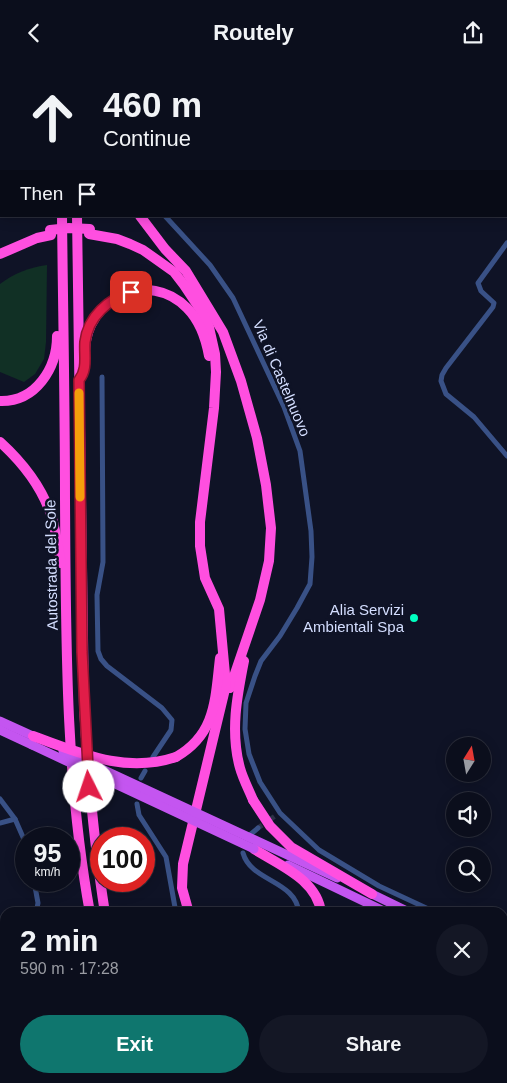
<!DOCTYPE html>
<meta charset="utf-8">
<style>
body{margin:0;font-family:Helvetica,sans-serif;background:#141725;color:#f1f3f6;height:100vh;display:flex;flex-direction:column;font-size:19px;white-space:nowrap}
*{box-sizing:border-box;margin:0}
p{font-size:16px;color:#9a9ca3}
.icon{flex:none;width:28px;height:28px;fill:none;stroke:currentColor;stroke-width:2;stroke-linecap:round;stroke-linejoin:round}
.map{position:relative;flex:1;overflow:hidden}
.sheet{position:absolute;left:0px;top:842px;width:508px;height:176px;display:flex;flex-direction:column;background:#0b0e1c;border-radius:15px 15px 0 0;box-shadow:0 2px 12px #0003,0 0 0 1px #2b2e3b}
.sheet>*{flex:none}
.hud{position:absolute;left:0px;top:0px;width:508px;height:152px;box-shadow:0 2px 12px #0003,0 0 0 1px #2b2e3b;background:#0b0e1c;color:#f1f3f6;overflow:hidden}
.needle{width:32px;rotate:11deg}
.buttons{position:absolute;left:446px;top:672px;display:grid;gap:10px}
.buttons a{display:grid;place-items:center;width:45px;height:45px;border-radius:50%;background:#0b0e1c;box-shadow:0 2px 12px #0003,0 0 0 1px #2b2e3b;font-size:25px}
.speed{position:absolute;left:15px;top:762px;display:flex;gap:10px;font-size:25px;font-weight:700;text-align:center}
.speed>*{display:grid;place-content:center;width:65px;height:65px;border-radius:50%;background:#0b0e1c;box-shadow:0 2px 12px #0003,0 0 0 1px #2b2e3b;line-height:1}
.speed small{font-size:12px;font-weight:400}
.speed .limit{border:8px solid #d22;background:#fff;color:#111}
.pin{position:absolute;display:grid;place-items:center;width:42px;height:42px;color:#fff;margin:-21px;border-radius:10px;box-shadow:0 2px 8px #0006}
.me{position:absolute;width:55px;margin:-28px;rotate:356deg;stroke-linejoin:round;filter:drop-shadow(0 0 4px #0008)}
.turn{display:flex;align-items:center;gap:18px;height:105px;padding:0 20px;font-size:22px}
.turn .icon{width:65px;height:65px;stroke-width:2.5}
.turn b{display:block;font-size:35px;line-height:42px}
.then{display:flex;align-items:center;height:48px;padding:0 20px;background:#0003;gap:10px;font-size:19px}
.round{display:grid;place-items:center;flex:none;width:52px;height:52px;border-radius:26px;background:#141725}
.head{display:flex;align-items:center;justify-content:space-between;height:85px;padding:0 20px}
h1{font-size:30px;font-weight:600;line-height:38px}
.action{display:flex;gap:10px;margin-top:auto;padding:10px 20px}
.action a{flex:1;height:58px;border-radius:30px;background:#0f766e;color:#fff;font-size:20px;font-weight:600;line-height:58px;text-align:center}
.action a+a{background:#141725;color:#f1f3f6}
header{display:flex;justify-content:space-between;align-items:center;height:65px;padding:0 20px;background:#0b0e1c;font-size:22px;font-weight:600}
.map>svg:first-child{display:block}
.green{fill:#113025}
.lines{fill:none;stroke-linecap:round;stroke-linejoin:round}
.minor-tunnel{stroke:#2d3147;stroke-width:5;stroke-dasharray:5 2.5;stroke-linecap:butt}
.minor{stroke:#395186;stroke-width:5}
.trunk{stroke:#c455f0;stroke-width:9}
.motorway{stroke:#ff4fe0;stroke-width:10}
.trunk-bridge{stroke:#c455f0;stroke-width:9}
.motorway-bridge{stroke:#ff4fe0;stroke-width:10}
.route-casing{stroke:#92132f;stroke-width:12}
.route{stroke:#e11d48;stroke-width:9}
.slow{stroke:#f59e0b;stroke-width:9}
.poi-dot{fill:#00ffc0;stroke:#0f1326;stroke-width:2}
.labels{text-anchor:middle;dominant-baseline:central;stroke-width:5;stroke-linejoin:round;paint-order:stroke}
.street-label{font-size:15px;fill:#d4deff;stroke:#0f1326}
.poi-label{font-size:15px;fill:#d4deff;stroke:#0f1326;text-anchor:end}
</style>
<header><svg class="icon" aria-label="back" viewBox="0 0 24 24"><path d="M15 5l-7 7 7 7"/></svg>Routely<svg class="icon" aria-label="share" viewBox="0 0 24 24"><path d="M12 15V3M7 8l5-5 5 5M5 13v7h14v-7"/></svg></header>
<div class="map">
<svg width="507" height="1018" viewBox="0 0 507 1018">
<rect width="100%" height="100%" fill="#0f1326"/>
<g class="green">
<path d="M 47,200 L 46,277 L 44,294 L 35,309 L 24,317 L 0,307 L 0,219 C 13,209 30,202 47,200 Z"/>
<path d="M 384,1014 L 411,1014 L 413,1018 L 386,1018 Z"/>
</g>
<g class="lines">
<path class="minor-tunnel" d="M 258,763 L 275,751"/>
<g class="minor">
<path d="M 100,0 L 100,1"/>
<path d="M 488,0 L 489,1"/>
<path d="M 506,17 L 507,18"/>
<path d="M 165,151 L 210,200 L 233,233 L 284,342 L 300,386 L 311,466 L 312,492 L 310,519 L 297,543 L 280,571 L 261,596 L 255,611 L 246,638 L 245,664 L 249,689 L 260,717 L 280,748 L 319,785 L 379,821 L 437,848"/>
<path d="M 507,178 L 478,218 L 481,226 L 494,238 L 493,242 L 446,303 L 442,310 L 441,316 L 446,329 L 474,352 L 507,391"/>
<path d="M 102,312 L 103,497 L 97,530 L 98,586 L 101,594 L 107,601 L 162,643 L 172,655 L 171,665 L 153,692"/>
<path d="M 141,713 L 145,706"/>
<path d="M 0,734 L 15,754 L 26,779"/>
<path d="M 137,739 L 139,750 L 166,792 L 176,848"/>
<path d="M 0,758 L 15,754"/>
<path d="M 251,769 L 258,763"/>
<path d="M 243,788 C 251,817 296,815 299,848"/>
<path d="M 34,816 L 38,838 L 36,848"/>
<path d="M 0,867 L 5,873"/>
<path d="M 502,879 L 507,881"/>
<path d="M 0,896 L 5,890"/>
<path d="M 0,898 L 5,899"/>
<path d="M 171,1014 L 176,1018"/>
<path d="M 206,1014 L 214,1018"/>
</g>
<g class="trunk">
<path d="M 0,656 L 33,671"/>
<path d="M 0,665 L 32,680"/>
<path d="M 288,800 L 388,848"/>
<path d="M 372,829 L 411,848"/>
<path d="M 502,891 L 507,893"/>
<path d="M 502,902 L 507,904"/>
</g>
<g class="motorway">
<path d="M 61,0 L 61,1"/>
<path d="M 84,0 L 84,1"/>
<path d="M 75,1 L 75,0"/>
<path d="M 62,151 C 63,246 65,340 65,434 C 66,572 65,711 90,848"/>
<path d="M 77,151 L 84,642 C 88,711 94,779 105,848"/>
<path d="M 140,151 L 165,184 L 186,206 L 223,267 L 241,316 L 257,373 L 266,420 L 271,463 L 269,496 L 260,535 L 230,623"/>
<path d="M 89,169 L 117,174 L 130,179 L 143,185 L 174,207 L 184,220 L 202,247 L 209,262 L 215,289 L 216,307 L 214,343 L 200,457 L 200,481 L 205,513 L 219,544 L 226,620 L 183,799 L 182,823 L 189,848"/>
<path d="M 0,189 L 37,173 L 51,170"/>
<path d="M 85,286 C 86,233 149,204 187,243 C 200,256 206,274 209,291"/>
<path d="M 0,336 C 36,337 57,303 57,271"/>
<path d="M 0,377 C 22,397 43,424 52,453 C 56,467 58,483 61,498"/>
<path d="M 244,596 C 237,631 230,667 240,703 C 243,714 249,725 253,735"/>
<path d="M 176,692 C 216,669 215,635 220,593"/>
<path d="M 254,784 C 279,800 318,815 321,848"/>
<path d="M 128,1014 L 130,1018"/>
<path d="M 141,1014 L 143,1018"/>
</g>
<g class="trunk-bridge">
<path d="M 32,680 L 254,784"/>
<path d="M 63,686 L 337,813"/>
</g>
<g class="motorway-bridge">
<path d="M 50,165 L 69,163 L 90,164"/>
<path d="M 33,671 C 80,688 125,709 176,692"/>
<path d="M 253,735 L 270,761 L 291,782 L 372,829"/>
</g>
</g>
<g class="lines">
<g class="route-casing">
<path id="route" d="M 89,722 L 82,587 L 79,315 C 88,304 84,291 85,277 C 88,251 109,234 131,227"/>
</g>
<use href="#route" class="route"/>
<path class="slow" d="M 79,328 L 80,432"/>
</g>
<circle class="poi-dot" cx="414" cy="553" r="5"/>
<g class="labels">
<g class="street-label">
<text transform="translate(282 313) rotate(67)">Via di Castelnuovo</text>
<text transform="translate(51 500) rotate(-91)">Autostrada del Sole</text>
</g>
<g class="poi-label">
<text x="404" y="544">Alia Servizi<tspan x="404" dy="17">Ambientali Spa</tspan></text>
</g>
</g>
</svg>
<div class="buttons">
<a><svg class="needle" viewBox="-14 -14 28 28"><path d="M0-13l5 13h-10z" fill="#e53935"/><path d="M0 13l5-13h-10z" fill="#9a9ca3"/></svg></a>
<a><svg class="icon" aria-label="sound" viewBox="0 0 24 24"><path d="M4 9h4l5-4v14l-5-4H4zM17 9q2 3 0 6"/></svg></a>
<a><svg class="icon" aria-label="search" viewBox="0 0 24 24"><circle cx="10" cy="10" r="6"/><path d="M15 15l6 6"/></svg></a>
</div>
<div class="speed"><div>95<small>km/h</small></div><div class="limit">100</div></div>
<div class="pin" style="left:131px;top:227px;background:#d93025"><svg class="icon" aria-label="arrive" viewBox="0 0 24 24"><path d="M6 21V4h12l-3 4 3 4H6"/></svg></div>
<svg class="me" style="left:89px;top:722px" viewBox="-20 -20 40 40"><circle r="19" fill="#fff"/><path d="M0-13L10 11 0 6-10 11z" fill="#e11d48"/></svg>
<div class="hud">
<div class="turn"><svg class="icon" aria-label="ahead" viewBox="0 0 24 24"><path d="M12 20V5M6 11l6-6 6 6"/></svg><div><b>460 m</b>Continue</div></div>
<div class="then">Then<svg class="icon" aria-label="arrive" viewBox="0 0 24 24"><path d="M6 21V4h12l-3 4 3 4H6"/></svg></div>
</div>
<section class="sheet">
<div class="head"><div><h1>2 min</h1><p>590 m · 17:28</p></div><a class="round"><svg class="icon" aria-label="close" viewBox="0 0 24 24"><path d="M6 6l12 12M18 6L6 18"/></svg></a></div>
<div class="action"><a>Exit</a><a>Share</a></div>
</section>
</div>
